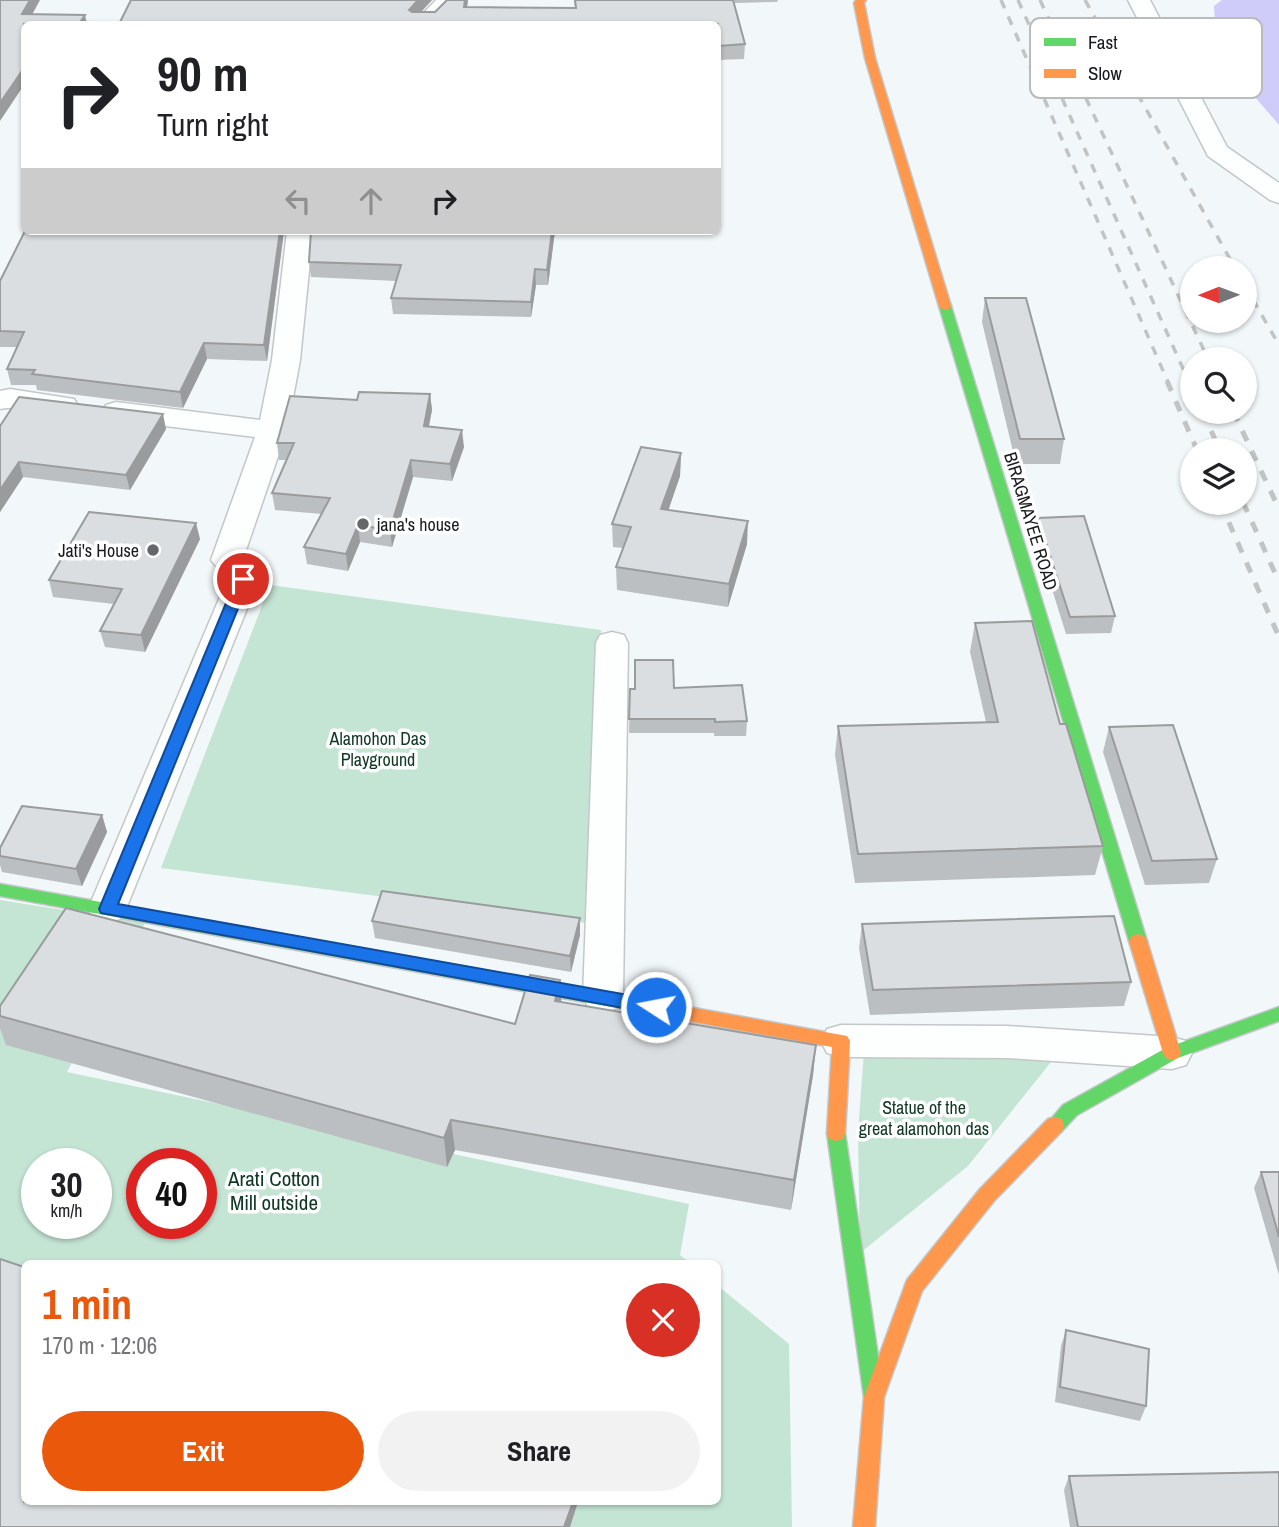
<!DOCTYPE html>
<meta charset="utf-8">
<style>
body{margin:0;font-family:"Archivo Narrow",sans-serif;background:#f2f2f2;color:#202124;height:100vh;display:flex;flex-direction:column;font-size:26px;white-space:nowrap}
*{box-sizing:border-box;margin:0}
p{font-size:23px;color:#757577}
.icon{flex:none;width:38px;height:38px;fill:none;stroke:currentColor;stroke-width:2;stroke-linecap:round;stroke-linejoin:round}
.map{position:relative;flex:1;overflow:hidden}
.panel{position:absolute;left:21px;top:1260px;width:700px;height:245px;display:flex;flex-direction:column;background:#fff;border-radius:10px;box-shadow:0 2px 5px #0004}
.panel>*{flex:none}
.banner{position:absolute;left:21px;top:21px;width:700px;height:214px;border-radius:10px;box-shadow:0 2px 5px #0004;background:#fff;color:#202124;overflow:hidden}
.needle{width:46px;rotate:269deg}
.tools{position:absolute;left:1180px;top:256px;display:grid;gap:14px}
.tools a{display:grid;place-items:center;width:77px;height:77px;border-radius:50%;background:#fff;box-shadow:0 2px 5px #0004;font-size:35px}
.speed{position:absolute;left:21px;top:1148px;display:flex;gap:14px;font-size:35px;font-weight:700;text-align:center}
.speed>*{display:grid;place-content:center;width:91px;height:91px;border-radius:50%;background:#fff;box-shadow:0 2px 5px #0004;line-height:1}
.speed small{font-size:18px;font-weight:400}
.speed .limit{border:10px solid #d22;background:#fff;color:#111}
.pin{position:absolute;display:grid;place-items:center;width:60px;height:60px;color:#fff;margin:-30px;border:4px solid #fff;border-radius:50%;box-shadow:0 2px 7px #0007}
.me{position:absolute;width:77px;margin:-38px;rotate:281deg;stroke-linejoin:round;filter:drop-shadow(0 0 5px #0008)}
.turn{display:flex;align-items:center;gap:24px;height:147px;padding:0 21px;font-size:32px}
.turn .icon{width:91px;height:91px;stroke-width:2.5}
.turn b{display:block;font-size:49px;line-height:60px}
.lanes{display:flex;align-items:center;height:66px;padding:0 21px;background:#0003;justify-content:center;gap:35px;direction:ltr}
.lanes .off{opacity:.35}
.round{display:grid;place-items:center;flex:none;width:74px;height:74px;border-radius:37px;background:#f2f2f2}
.headline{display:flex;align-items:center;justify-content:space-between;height:119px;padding:0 21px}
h1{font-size:42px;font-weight:700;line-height:52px;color:#ea580c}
.primary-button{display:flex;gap:14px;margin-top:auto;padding:14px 21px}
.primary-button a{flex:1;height:80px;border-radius:42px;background:#ea580c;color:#fff;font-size:28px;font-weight:700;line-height:80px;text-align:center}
.primary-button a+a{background:#f2f2f2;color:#202124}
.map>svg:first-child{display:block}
.green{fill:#c4e4d4;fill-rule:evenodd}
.water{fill:#cfccfa}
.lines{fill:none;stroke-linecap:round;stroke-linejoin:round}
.street-casing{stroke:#c3c7c9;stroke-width:3}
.fast-casing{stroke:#c3c7c9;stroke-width:3}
.slow-casing{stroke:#c3c7c9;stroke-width:3}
.street{fill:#fdfefe;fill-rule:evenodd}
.fast{fill:#63d668;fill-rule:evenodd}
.slow{fill:#ff974d;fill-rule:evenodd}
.rail-far1{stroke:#c2c3c3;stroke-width:3.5;stroke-dasharray:9 9;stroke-linecap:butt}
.rail{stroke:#c2c3c3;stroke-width:5;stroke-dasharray:11 11;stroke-linecap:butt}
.wall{fill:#bcbfc1}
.shaded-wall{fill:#999b9d}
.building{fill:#dbdee0;stroke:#999b9d;stroke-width:2}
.route{fill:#1a73e8;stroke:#114b97;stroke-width:2}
.poi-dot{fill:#64686a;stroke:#fff;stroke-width:2.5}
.labels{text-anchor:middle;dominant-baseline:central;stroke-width:7;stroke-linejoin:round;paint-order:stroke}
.street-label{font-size:18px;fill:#181b1d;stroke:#fff}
.poi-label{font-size:18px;fill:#181b1d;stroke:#fff;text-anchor:start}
.park-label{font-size:18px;fill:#0e3623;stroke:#fff}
.near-park-label{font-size:21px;fill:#0e3623;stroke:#fff}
.key{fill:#fff;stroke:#babbbb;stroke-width:2}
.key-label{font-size:19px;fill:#181b1d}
</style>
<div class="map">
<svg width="1279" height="1527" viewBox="0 0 1279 1527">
<rect width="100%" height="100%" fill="#f2f7f9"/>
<g class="green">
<path d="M 270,585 L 601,630 L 586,923 L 161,868 Z"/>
<path d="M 0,900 L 145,923 L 67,1072 L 689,1204 L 680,1255 L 690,1263 L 24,1264 L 24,1502 L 718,1502 L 718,1286 L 789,1344 L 792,1527 L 0,1527 ZM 37,1164 L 96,1164 L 96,1223 L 37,1223 ZM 142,1164 L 201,1164 L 201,1223 L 142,1223 Z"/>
<path d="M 864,1052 L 1055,1057 L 968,1166 L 860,1253 L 858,1132 Z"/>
</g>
<path class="water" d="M 1222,0 L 1279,0 L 1279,125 C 1250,91 1214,53 1214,6 Z"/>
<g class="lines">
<g class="street-casing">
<g id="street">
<path d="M 436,0 L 459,0 L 436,24 L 413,24 Z"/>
<path d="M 1128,0 L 1150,0 L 1227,147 L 1279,183 L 1279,203 L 1270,200 L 1208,156 Z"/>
<path d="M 287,231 L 313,231 L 300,360 L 287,430 L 243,559 L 259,579 L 126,909 L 120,919 L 107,923 L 94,919 L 88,909 L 227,580 L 211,560 L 255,437 L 116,420 L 106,417 L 102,411 L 106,405 L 116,402 L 260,420 L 272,360 Z"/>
<path d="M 10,389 L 74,399 L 78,405 L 74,411 C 50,417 25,404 0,409 L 0,391 Z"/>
<path d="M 612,632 L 624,635 L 628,643 L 623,997 L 617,1008 L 603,1013 L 589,1008 L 583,997 L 596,643 L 600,635 Z"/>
<path d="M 841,1025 L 1008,1026 L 1172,1037 L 1186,1041 L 1192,1053 L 1186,1065 L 1172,1069 L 1008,1058 L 841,1057 L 827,1053 L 821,1041 L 827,1029 Z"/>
</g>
</g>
<g class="fast-casing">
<g id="fast">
<path d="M 945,302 L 951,306 L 1147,941 L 1144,946 L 1132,946 L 1129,941 L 939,306 Z"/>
<path d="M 0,884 L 650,1000 L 656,1002 L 659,1007 L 656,1012 L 650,1014 L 0,896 Z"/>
<path d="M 1279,1007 L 1279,1021 L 1178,1058 L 1077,1115 L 1062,1131 L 1055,1133 L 1048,1131 L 1046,1125 L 1063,1105 L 1166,1048 Z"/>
<path d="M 836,1125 L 843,1127 L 845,1133 L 884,1397 L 881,1404 L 874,1407 L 867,1404 L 864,1397 L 827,1133 L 829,1127 Z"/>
</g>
</g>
<g class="slow-casing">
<g id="slow">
<path d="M 856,0 L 866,0 L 864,3 L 875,58 L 951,306 L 949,309 L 941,309 L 939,306 L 865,58 L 854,3 Z"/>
<path d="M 1138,934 L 1144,936 L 1147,941 L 1181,1053 L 1178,1058 L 1172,1060 L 1166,1058 L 1163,1053 L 1129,941 L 1132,936 Z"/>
<path d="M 650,1000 L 847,1036 L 850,1041 L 845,1133 L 843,1139 L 836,1141 L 829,1139 L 827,1133 L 832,1047 L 650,1014 L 644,1012 L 641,1007 L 644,1002 Z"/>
<path d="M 1055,1117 L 1062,1119 L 1064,1125 L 1062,1131 L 994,1201 L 922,1291 L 884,1397 L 875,1527 L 853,1527 L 864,1397 L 907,1280 L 980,1189 L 1048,1119 Z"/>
</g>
</g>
<use href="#street" class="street"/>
<use href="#fast" class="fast"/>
<use href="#slow" class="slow"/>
<g class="rail-far1">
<path d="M 1001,0 L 1168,382"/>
<path d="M 1018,0 L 1189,382"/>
<path d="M 1040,0 L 1208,359"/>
<path d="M 1085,0 L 1235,268"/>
<path d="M 1244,284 L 1279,345"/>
</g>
<g class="rail">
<path d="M 1167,381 L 1197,450"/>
<path d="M 1189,381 L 1192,388"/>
<path d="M 1202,411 L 1220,450"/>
<path d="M 1233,411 L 1279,509"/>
<path d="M 1220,502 L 1279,637"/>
<path d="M 1243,502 L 1279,582"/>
</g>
</g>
<g class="wall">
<path d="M 131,0 L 432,0 L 421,12 L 435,12 L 447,0 L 468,0 L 467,7 L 575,8 L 574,0 L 778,0 L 777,2 L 734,3 L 745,44 L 744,59 L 718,60 L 718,24 L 119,24 Z"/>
<path d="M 25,231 L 284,231 L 267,361 L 207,359 L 183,408 L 37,390 L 36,385 L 11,385 L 7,369 L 17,347 L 0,347 L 0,281 Z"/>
<path d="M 555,231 L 548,285 L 536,285 L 531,317 L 393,314 L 391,298 L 396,281 L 311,277 L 309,262 Z"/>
<path d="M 985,298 L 1064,439 L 1060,464 L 1016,464 L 982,322 Z"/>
<path d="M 430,394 L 432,410 L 429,427 L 464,447 L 452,481 L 413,477 L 392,547 L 360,542 L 348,571 L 307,564 L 304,547 L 322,514 L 275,510 L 272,493 L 286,460 L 279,460 L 277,443 L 357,400 Z"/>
<path d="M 0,426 L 166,429 L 130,490 L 23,477 L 0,512 Z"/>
<path d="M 681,453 L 680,476 L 668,510 L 747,544 L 728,607 L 617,590 L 616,567 L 623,548 L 613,547 L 612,524 Z"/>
<path d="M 1038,518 L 1115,616 L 1111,633 L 1066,634 L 1035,535 Z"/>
<path d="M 200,539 L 145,652 L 105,647 L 100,631 L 114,604 L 53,597 L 49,580 Z"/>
<path d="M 975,623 L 1060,724 L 1103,846 L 1095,875 L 855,883 L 835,755 L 838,726 L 986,722 L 970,652 Z"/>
<path d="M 674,688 L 747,721 L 746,736 L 714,736 L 714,733 L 629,733 L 630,689 Z"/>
<path d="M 1109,727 L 1217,859 L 1209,883 L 1145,885 L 1103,752 Z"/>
<path d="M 102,815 L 107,832 L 82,886 L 2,872 L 0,865 L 0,848 Z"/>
<path d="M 580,918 L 580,935 L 571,972 L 375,938 L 372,921 Z"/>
<path d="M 862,924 L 1131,982 L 1124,1006 L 870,1015 L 859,948 Z"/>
<path d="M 560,980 L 561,1002 L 816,1045 L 813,1075 L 791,1210 L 455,1150 L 447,1167 L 6,1045 L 0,1028 L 0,1006 L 515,1024 Z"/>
<path d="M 1261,1172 L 1279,1172 L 1279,1275 L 1254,1188 Z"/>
<path d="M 1066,1330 L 1146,1406 L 1140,1421 L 1055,1402 L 1061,1346 Z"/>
<path d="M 1069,1476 L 1279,1527 L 1070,1527 L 1064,1490 Z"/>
</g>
<g class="shaded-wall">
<path d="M 30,0 L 40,0 L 27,24 L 22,14 Z"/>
<path d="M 418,0 L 432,0 L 410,24 L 409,10 Z"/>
<path d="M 465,0 L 468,0 L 465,22 L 464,7 Z"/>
<path d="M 85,15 L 87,24 L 79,24 Z"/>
<path d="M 24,68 L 24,85 L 0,121 L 0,103 Z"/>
<path d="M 280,231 L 284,231 L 267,361 L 264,345 Z"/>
<path d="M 552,231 L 555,231 L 548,285 L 547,270 Z"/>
<path d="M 535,269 L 536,285 L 531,317 L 531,302 Z"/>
<path d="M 204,343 L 207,359 L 183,408 L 180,392 Z"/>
<path d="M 430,394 L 432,410 L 425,443 L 424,426 Z"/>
<path d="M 163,414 L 166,429 L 130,490 L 126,475 Z"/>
<path d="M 462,430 L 464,447 L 452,481 L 450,464 Z"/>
<path d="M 681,453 L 680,476 L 661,532 L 661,509 Z"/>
<path d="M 411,460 L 413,477 L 392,547 L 390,530 Z"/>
<path d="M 19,462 L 23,477 L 0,512 L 0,490 Z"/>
<path d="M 748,521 L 747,544 L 728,607 L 729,584 Z"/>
<path d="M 196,523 L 200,539 L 145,652 L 141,635 Z"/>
<path d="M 358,525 L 360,542 L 348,571 L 346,554 Z"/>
<path d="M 102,815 L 107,832 L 82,886 L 76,869 Z"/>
<path d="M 580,918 L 580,935 L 571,972 L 570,956 Z"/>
<path d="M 560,980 L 562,1011 L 555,1001 Z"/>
<path d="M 816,1045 L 813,1075 L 791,1210 L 794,1180 Z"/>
<path d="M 451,1120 L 455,1150 L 447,1167 L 444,1138 Z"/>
<path d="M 573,1502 L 578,1502 L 570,1527 L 564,1527 Z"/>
</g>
<g class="building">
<path d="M 0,0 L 30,0 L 22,14 L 85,15 L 79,24 L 24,24 L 24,68 L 0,103 Z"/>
<path d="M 131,0 L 418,0 L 409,10 L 412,12 L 435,12 L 447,0 L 465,0 L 464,7 L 576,8 L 575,0 L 733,0 L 745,44 L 718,46 L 718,24 L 119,24 Z"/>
<path d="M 25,231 L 280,231 L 264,345 L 204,343 L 180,392 L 32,374 L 35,370 L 7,369 L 24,332 L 0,331 L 0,281 Z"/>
<path d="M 311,231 L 552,231 L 547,270 L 535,269 L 531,302 L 391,298 L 401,265 L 309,262 Z"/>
<path d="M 985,298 L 1026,298 L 1064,439 L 1020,439 Z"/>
<path d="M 359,392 L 430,394 L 424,426 L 462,430 L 450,464 L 411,460 L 390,530 L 358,525 L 346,554 L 304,547 L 330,498 L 272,493 L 294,443 L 277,443 L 290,396 L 357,400 Z"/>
<path d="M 19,397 L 163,414 L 126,475 L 19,462 L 0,490 L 0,426 Z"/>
<path d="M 641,447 L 681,453 L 661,509 L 748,521 L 729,584 L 616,567 L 631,527 L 612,524 Z"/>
<path d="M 89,512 L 196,523 L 141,635 L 100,631 L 122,589 L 49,580 Z"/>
<path d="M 1084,516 L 1115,616 L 1070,617 L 1038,518 Z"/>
<path d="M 1032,621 L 1060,724 L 1066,724 L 1103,846 L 858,854 L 838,726 L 998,722 L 975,623 Z"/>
<path d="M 635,660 L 673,660 L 674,688 L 742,685 L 747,721 L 715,722 L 715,719 L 629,719 L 630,689 L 635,689 Z"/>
<path d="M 1173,725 L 1217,859 L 1152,861 L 1109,727 Z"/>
<path d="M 22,806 L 102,815 L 76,869 L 0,856 L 0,848 Z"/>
<path d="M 382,891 L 580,918 L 570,956 L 372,921 Z"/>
<path d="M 66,908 L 515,1024 L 530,975 L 560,980 L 555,1001 L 816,1045 L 794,1180 L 451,1120 L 444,1138 L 0,1016 L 0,1006 Z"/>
<path d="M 1114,916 L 1131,982 L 873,990 L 862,924 Z"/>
<path d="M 1261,1172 L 1279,1172 L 1279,1237 Z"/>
<path d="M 0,1259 L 24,1267 L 24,1502 L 573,1502 L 564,1527 L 0,1527 Z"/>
<path d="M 1066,1330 L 1149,1349 L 1146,1406 L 1060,1387 Z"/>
<path d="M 1279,1472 L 1279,1527 L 1078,1527 L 1069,1476 Z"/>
</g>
<path class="route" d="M 243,574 L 250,579 L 118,904 L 656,1000 L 662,1002 L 664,1007 L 662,1012 L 656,1014 L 101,913 L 99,909 L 236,579 Z"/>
<g class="poi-dot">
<circle cx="363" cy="524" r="7"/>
<circle cx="153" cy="550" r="7"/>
</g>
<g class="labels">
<g class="street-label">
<text transform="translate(1031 521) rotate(73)">BIRAGMAYEE ROAD</text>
</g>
<g class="poi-label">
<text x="377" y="524">jana's house</text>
<text x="139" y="550" text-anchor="end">Jati's House</text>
</g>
<g class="park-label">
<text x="378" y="738">Alamohon Das<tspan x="378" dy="21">Playground</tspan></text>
<text x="924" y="1107">Statue of the<tspan x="924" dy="21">great alamohon das</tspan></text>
</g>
<g class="near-park-label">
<text x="274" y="1178">Arati Cotton<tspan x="274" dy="24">Mill outside</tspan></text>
</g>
</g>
<rect x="1030" y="18" width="232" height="80" rx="10" class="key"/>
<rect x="1044" y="38" width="32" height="8" fill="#63d668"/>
<rect x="1044" y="69" width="32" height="9" fill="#ff974d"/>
<g class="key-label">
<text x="1088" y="49">Fast</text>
<text x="1088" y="80">Slow</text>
</g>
</svg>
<div class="tools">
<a><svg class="needle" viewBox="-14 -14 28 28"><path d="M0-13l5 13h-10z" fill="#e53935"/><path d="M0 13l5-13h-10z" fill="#757577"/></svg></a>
<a><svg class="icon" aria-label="search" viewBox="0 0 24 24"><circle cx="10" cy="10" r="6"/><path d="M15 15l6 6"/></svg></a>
<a><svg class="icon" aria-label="layers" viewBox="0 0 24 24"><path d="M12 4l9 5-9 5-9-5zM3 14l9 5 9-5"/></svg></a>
</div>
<div class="speed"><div>30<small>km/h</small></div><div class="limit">40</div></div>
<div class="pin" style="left:243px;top:579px;background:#d93025"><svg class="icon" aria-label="arrive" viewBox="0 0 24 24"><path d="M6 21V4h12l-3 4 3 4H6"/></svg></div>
<svg class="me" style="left:656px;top:1007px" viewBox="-20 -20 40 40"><circle r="17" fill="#1a73e8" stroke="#fff" stroke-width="3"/><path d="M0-11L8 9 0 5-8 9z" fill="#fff"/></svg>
<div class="banner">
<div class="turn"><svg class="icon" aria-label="right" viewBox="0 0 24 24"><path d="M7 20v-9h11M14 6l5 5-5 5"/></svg><div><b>90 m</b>Turn right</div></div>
<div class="lanes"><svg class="icon off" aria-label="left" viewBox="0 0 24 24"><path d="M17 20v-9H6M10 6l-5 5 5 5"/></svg><svg class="icon off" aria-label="ahead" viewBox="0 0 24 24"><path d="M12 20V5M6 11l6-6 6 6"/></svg><svg class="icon" aria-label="right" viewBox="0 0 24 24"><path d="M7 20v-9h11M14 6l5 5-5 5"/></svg></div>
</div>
<section class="panel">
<div class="headline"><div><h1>1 min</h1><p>170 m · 12:06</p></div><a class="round" style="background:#d93025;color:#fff"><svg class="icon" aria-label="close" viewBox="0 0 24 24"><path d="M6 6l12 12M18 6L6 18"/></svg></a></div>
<div class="primary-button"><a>Exit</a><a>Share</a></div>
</section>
</div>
